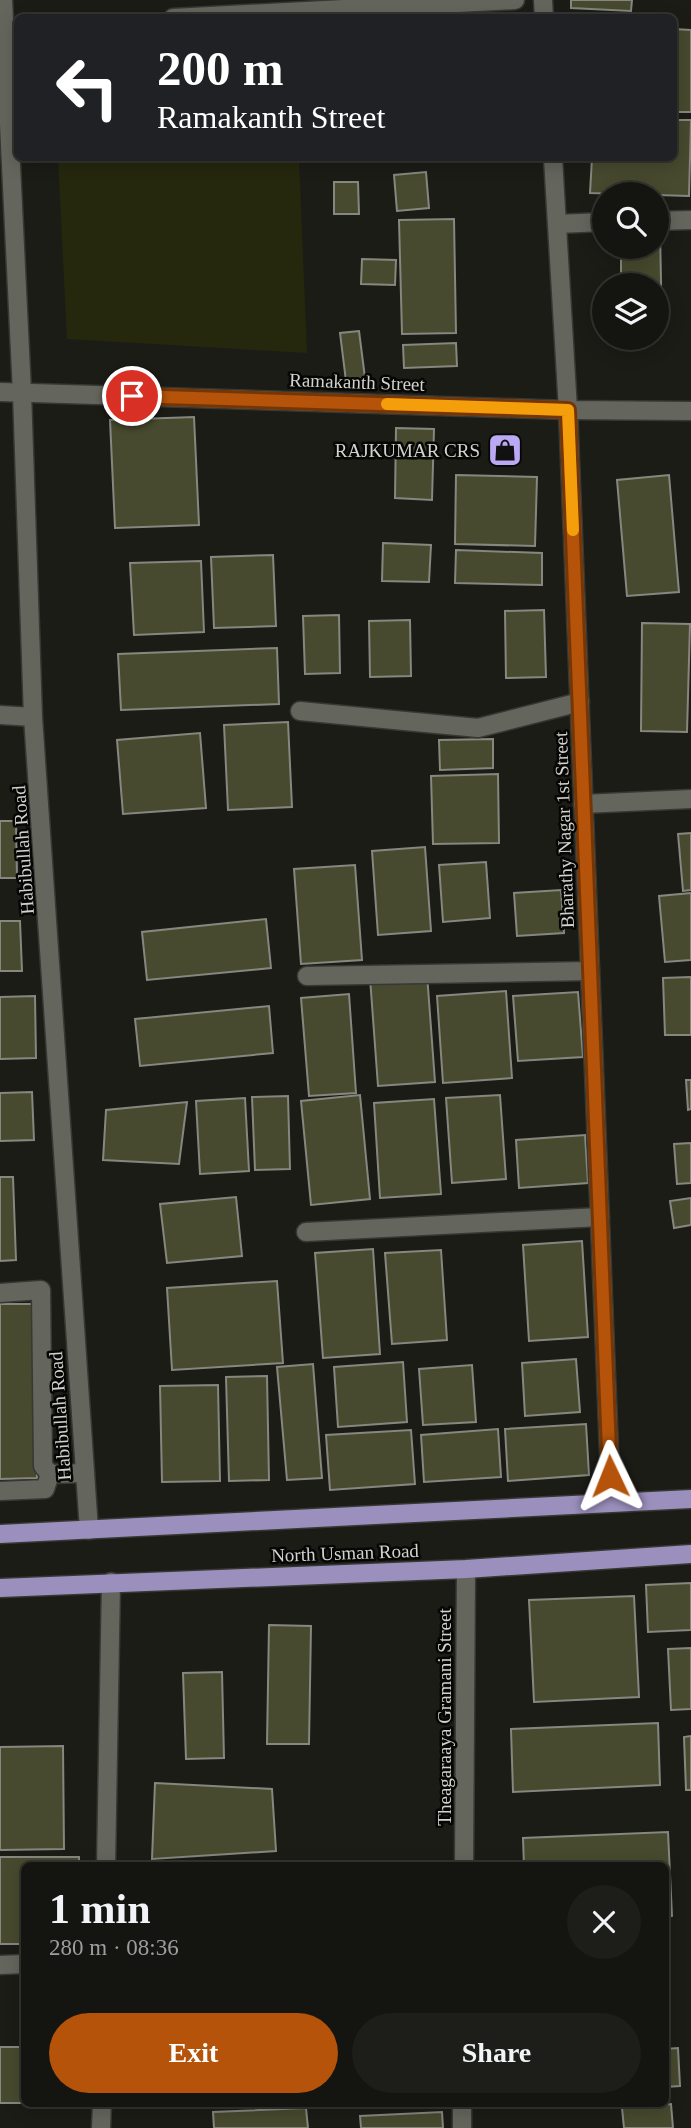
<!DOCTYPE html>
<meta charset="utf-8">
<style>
body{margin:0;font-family:"Times New Roman",serif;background:#1d1e19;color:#f1f3f6;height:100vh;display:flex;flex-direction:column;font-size:26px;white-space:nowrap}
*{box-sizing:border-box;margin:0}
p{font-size:23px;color:#9d9f9f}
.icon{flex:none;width:38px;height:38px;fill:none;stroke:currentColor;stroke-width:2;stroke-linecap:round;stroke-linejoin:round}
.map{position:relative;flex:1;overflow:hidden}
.panel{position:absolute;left:21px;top:1862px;width:648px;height:245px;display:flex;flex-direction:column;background:#141510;border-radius:10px;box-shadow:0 4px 18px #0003,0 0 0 2px #333430}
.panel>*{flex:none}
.banner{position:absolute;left:14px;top:14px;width:663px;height:147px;border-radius:10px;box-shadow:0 4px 18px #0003,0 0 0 2px #333430;background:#202124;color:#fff;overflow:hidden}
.controls{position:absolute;left:592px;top:182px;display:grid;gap:14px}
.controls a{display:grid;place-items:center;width:77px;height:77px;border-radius:50%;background:#141510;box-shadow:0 4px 18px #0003,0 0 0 2px #333430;font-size:35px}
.pin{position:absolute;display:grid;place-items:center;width:60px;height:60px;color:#fff;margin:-30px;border:4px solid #fff;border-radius:50%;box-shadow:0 2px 7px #0007}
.me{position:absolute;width:77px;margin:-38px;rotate:358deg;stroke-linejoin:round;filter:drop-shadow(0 0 5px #0008)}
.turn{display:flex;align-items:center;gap:24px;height:147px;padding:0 28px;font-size:32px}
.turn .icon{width:91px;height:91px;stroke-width:2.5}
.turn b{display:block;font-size:49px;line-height:60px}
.round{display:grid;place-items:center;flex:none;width:74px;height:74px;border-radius:37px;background:#1d1e19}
.headline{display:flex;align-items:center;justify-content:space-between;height:119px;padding:0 28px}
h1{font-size:42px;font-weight:700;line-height:52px}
.button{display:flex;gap:14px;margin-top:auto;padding:14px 28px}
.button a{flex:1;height:80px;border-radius:42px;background:#b45309;color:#fff;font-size:28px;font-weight:700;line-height:80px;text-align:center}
.button a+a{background:#1d1e19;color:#f1f3f6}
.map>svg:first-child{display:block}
.green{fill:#25280d}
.building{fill:#474a2e;stroke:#86877f;stroke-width:2}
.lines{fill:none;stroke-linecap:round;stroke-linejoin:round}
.minor-casing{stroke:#373834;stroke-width:21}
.major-casing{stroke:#373834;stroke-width:21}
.minor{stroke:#64665e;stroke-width:18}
.major{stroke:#9b8fbd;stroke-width:18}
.route-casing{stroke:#753606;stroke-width:18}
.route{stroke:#b45309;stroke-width:12}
.slow{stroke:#f59e0b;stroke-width:12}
.labels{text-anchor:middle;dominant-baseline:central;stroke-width:5;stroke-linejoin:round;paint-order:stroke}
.street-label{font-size:19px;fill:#d2d2ce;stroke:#060604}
.poi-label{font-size:19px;fill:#d2d2ce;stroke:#060604;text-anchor:end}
</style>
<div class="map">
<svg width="691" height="2128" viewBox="0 0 691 2128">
<rect width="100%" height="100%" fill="#1b1c16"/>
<path class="green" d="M 58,158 L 299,158 L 307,353 L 67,339 Z"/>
<g class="building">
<path d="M 571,0 L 632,0 L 631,11 L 571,8 Z"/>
<path d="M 674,29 L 691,30 L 691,112 L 674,112 Z"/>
<path d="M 674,120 L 691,120 L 689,196 L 590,193 L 592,158 L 674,158 Z"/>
<path d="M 426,172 L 429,208 L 397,211 L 394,175 Z"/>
<path d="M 334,182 L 358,182 L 359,214 L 334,214 Z"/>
<path d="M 454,219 L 456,333 L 402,334 L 399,220 Z"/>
<path d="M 656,229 L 660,229 L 662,335 L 656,335 L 656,285 L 621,285 L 621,247 L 656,247 Z"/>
<path d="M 362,259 L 396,260 L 395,285 L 361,284 Z"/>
<path d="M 359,331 L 365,378 L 346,381 L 340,333 Z"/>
<path d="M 456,343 L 457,366 L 404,368 L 403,345 Z"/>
<path d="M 194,417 L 199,525 L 115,528 L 110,420 Z"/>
<path d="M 396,428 L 434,429 L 432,500 L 395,498 Z"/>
<path d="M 456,475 L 537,477 L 535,546 L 455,544 Z"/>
<path d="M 669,475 L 679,592 L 627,596 L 617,480 Z"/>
<path d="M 383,543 L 431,545 L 429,582 L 382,581 Z"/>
<path d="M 456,550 L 542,553 L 542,585 L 455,583 Z"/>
<path d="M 273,555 L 276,626 L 214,628 L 211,557 Z"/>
<path d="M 201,561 L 204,632 L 134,635 L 130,563 Z"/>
<path d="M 544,610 L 546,677 L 506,678 L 505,611 Z"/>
<path d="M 339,615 L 340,673 L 305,674 L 303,616 Z"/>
<path d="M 410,620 L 411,676 L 370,677 L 369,621 Z"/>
<path d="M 642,623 L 690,624 L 687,732 L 641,731 Z"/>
<path d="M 277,648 L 279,704 L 121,710 L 118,654 Z"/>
<path d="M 288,722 L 292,807 L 228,810 L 224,725 Z"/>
<path d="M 200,733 L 206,808 L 123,814 L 117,740 Z"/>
<path d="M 493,739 L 493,768 L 440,770 L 439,740 Z"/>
<path d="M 498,774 L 499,843 L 433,844 L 431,776 Z"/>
<path d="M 0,821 L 16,821 L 17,878 L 0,878 Z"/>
<path d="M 691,833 L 691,890 L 683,891 L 678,834 Z"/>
<path d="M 425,847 L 431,931 L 378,935 L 372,851 Z"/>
<path d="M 486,862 L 490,918 L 443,922 L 439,865 Z"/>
<path d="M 355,865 L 362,960 L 301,964 L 294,869 Z"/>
<path d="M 561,890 L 564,933 L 517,936 L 514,893 Z"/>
<path d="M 691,893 L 691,960 L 665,962 L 659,896 Z"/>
<path d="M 266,919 L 271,968 L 147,980 L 142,932 Z"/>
<path d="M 0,921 L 20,921 L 22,971 L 0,971 Z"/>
<path d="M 427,974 L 435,1082 L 378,1086 L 370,978 Z"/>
<path d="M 691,977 L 691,1035 L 665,1035 L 663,978 Z"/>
<path d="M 506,991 L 512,1078 L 443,1083 L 437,996 Z"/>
<path d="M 578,992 L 583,1057 L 518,1061 L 513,996 Z"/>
<path d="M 349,994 L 356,1093 L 309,1096 L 301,998 Z"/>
<path d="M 35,996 L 36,1058 L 0,1059 L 0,997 Z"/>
<path d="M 269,1006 L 273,1053 L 140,1066 L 135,1019 Z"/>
<path d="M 686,1080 L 691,1080 L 691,1109 L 688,1110 Z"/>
<path d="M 32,1092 L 34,1140 L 0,1141 L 0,1093 Z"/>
<path d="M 360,1095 L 370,1199 L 311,1205 L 301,1101 Z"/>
<path d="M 500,1095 L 506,1179 L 452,1183 L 446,1098 Z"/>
<path d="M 288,1096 L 290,1169 L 255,1170 L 252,1097 Z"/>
<path d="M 245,1098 L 249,1171 L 200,1174 L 196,1101 Z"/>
<path d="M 434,1099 L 441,1194 L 380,1198 L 374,1103 Z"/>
<path d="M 187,1102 L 179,1164 L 103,1160 L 106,1110 Z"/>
<path d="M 585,1135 L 588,1183 L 519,1188 L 516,1140 Z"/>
<path d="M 691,1143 L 691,1183 L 677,1184 L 674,1144 Z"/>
<path d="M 0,1177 L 13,1177 L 16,1260 L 0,1261 Z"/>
<path d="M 236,1197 L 242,1256 L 167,1263 L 160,1204 Z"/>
<path d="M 691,1198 L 691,1225 L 674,1228 L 670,1201 Z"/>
<path d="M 582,1241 L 588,1337 L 529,1341 L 523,1245 Z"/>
<path d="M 373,1249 L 380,1354 L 323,1358 L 315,1253 Z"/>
<path d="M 441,1250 L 447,1340 L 392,1344 L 385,1253 Z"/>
<path d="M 277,1281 L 283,1363 L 172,1370 L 167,1288 Z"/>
<path d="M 0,1304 L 37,1304 L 37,1478 L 0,1479 Z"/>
<path d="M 576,1359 L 580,1412 L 525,1416 L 522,1363 Z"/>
<path d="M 403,1362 L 407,1422 L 338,1427 L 334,1367 Z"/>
<path d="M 313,1364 L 322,1478 L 287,1480 L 277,1367 Z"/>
<path d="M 472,1365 L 476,1422 L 423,1425 L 419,1369 Z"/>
<path d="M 267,1376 L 269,1480 L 229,1481 L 226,1377 Z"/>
<path d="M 218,1385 L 220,1481 L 162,1482 L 160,1386 Z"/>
<path d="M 586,1424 L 589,1475 L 508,1481 L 505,1429 Z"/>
<path d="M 498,1429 L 501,1477 L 424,1482 L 421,1435 Z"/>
<path d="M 411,1430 L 415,1484 L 330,1490 L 326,1435 Z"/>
<path d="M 691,1583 L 691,1630 L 648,1632 L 646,1585 Z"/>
<path d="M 634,1596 L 639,1697 L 534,1702 L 529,1600 Z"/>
<path d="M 269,1625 L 311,1626 L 309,1744 L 267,1744 Z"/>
<path d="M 691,1648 L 691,1709 L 671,1710 L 668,1649 Z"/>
<path d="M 222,1672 L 224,1758 L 186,1759 L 183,1673 Z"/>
<path d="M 658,1723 L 660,1785 L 513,1792 L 511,1729 Z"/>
<path d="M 691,1736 L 691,1790 L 686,1790 L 684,1737 Z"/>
<path d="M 63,1746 L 64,1849 L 0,1850 L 0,1747 Z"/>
<path d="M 155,1783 L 272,1789 L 276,1851 L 152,1859 Z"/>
<path d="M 668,1832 L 672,1916 L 665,1917 L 665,1866 L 524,1866 L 523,1838 Z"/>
<path d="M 0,1857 L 79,1857 L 79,1866 L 24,1866 L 24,1944 L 0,1944 Z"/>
<rect x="0" y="2047" width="24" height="56"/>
<path d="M 678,2048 L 680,2086 L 665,2087 L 665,2049 Z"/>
<path d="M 671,2104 L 673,2128 L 624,2128 L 622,2108 Z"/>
<path d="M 306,2108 L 308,2128 L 214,2128 L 213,2112 Z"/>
<path d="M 442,2112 L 443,2128 L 361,2128 L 360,2116 Z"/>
</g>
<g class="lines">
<g class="minor-casing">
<g id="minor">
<path d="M 3,0 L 22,392 L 33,717 L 89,1530"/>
<path d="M 543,0 L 544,18"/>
<path d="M 173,18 L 515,0"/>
<path d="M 553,158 L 568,410 L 611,1502"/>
<path d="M 656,221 L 691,220"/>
<path d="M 557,224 L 604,222"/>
<path d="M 0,392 L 568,410 L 691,411"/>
<path d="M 300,711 L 478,728 L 580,702"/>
<path d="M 0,715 L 33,717"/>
<path d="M 583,804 L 691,799"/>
<path d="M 307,976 L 590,971"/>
<path d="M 306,1232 L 600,1217"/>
<path d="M 0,1293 L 41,1290 L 43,1466 L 50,1474 L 85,1473"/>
<path d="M 0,1491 L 45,1489 L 50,1474"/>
<path d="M 106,1866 L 111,1582"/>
<path d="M 464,1866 L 466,1569"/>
<path d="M 0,1965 L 24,1964"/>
<path d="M 101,2128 L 102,2104"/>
<path d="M 462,2128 L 462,2104"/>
</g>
</g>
<g class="major-casing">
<g id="major">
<path d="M 0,1534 L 691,1499"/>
<path d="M 0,1588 L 466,1569 L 691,1554"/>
</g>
</g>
<use href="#minor" class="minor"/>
<use href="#major" class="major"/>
</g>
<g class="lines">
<g class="route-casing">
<path id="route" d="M 132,396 L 568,410 L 610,1476"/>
</g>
<use href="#route" class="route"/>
<path class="slow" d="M 387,404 L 568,410 L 573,530"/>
</g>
<defs>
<g id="shop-square" transform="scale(1.75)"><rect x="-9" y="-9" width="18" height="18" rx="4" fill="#bca9f5" stroke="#060604"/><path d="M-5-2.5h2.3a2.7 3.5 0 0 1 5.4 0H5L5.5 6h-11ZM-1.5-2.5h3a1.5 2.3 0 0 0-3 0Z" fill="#111"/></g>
</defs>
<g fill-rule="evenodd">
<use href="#shop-square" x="505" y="450"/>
</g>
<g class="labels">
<g class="street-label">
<text transform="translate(357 382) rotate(2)">Ramakanth Street</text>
<text transform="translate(564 830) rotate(-92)">Bharathy Nagar 1st Street</text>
<text transform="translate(23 850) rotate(-94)">Habibullah Road</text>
<text transform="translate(60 1416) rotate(-94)">Habibullah Road</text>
<text transform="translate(345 1553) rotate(-2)">North Usman Road</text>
<text transform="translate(444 1717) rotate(-90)">Theagaraaya Gramani Street</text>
</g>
<g class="poi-label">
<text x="480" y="450">RAJKUMAR CRS</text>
</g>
</g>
</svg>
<div class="controls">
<a><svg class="icon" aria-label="search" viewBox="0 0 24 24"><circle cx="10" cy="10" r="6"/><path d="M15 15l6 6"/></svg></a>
<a><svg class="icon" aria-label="layers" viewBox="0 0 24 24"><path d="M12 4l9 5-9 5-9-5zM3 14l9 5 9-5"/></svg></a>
</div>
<div class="pin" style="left:132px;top:396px;background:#d93025"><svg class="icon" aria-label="arrive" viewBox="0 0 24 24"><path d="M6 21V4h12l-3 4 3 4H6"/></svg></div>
<svg class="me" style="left:610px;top:1476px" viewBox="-20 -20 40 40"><path d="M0-17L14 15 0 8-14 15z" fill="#b45309" stroke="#fff" stroke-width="4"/></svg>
<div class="banner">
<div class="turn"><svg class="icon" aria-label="left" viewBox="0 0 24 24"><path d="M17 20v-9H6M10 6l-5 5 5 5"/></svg><div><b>200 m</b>Ramakanth Street</div></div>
</div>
<section class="panel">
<div class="headline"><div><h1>1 min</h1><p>280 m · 08:36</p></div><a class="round"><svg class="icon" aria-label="close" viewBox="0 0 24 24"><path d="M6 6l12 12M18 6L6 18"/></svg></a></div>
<div class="button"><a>Exit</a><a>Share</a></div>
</section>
</div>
